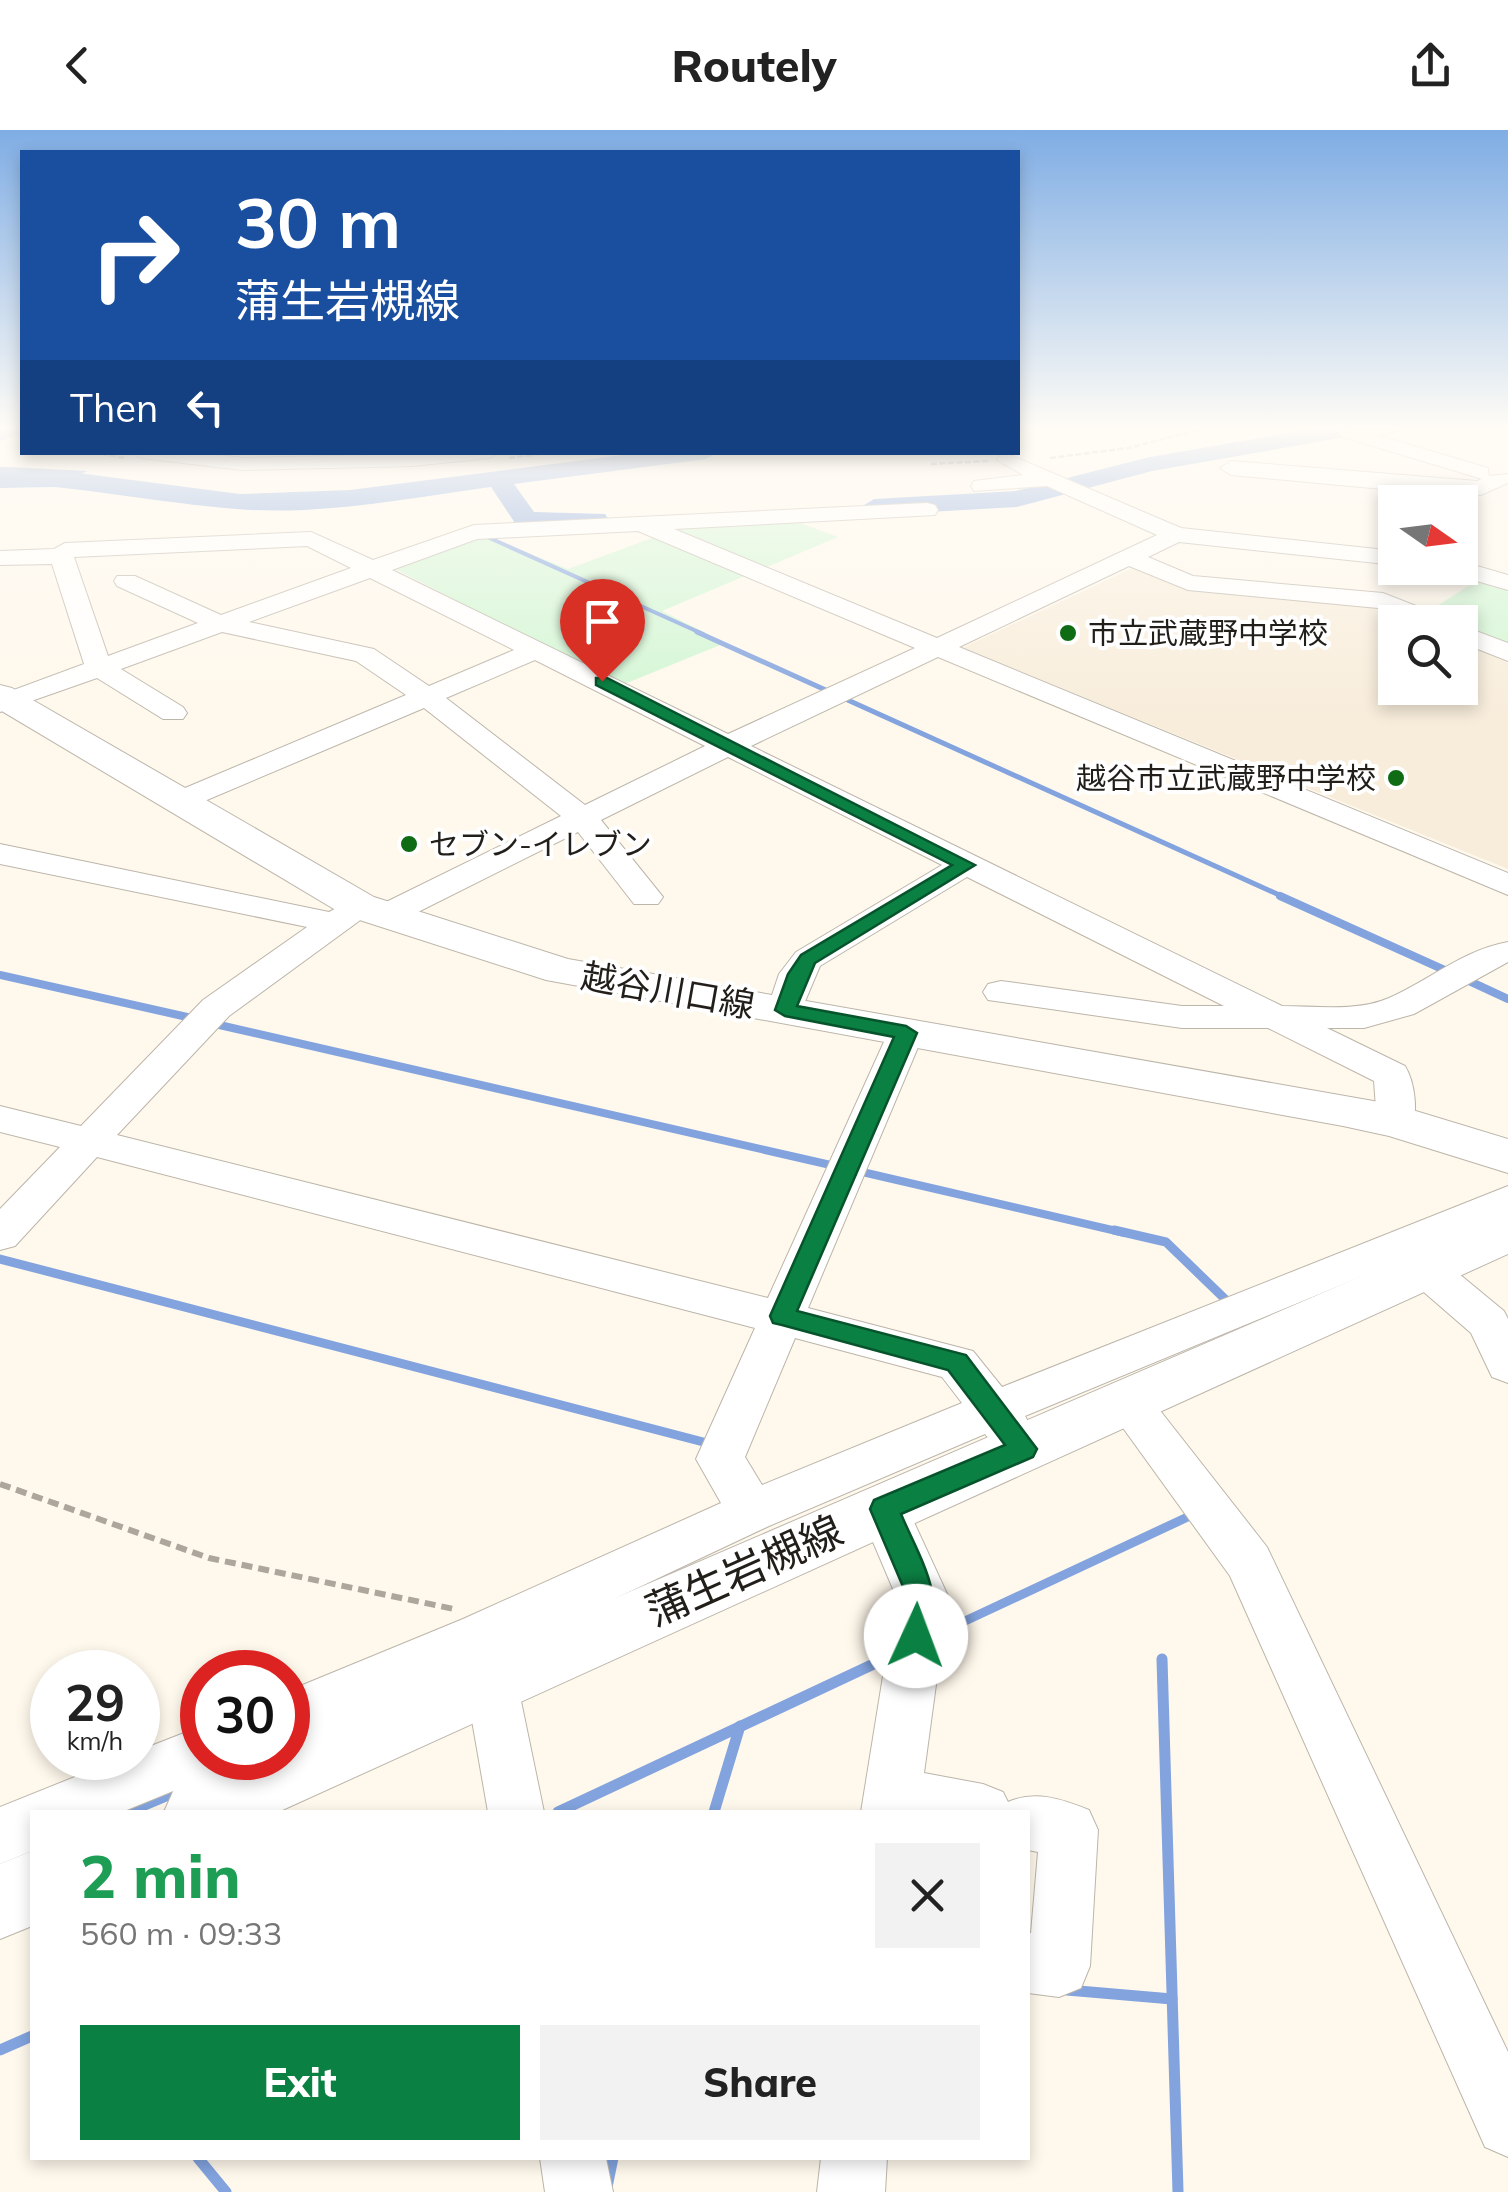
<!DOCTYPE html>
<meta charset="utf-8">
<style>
body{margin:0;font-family:Mulish,"Noto Sans JP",sans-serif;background:#f2f2f2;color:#222;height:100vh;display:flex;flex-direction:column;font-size:38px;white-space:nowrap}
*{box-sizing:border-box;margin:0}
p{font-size:32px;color:#767676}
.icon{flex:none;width:55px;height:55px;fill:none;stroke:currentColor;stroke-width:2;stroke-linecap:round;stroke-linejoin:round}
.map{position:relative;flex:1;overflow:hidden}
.drawer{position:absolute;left:30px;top:1680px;width:1000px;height:350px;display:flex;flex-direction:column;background:#fff;border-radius:0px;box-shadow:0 5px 15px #0003}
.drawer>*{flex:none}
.banner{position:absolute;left:20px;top:20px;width:1000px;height:305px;border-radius:0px;box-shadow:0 5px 15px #0003;background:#1a4fa0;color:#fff;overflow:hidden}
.needle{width:65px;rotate:104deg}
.tools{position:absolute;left:1378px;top:355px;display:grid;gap:20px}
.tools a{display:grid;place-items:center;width:100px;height:100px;border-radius:0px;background:#fff;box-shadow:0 5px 15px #0003;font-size:50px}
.speed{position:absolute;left:30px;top:1520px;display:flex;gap:20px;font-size:50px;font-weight:700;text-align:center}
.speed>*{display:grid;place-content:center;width:130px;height:130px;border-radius:50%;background:#fff;box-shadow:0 5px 15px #0003;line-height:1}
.speed small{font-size:25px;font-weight:400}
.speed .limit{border:15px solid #d22;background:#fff;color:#111}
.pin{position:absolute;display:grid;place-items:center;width:85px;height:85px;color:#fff;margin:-102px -42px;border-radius:50% 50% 50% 0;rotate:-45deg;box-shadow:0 0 10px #0007}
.pin .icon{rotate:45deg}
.me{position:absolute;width:110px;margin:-55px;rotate:2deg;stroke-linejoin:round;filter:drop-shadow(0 0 8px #0008)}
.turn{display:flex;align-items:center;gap:35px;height:210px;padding:0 50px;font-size:45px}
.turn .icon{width:130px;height:130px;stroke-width:2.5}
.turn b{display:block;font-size:70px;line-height:85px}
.then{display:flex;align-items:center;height:95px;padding:0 50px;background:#0003;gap:20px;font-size:38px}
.round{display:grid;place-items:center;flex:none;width:105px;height:105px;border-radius:0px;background:#f2f2f2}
.summary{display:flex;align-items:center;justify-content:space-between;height:170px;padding:0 50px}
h1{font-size:60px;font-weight:800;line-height:75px;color:#1e9e55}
.primary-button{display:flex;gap:20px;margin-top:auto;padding:20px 50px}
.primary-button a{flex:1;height:115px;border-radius:0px;background:#0b8043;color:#fff;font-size:40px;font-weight:800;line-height:115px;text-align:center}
.primary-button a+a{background:#f2f2f2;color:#222}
header{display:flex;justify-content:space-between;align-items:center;height:130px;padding:0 50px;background:#fff;font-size:45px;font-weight:800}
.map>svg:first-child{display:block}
.built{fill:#f8eddb}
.green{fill:#d2f6d4}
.water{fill:#82a3de}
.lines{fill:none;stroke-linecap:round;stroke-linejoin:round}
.stream-far4{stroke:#82a3de;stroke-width:4}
.stream-far3{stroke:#82a3de;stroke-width:5}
.stream-far2{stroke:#82a3de;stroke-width:8}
.stream-far1{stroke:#82a3de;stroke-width:9}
.stream{stroke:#82a3de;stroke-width:11}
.river{fill:#82a3de;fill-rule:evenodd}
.minor-casing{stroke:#bcb5aa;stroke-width:2}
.major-casing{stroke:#bcb5aa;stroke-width:2}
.path-far1{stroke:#aca69d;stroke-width:2.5;stroke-dasharray:6 2.5;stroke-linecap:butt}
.path{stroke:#aca69d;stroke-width:6;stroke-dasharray:11 6;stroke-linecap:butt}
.minor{fill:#fff;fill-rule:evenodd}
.major{fill:#fff;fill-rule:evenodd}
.route{fill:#0b8043;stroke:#07532c;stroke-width:2.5}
.poi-dot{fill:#0f6b14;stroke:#fff;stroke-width:4}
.labels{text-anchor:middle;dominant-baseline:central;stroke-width:8;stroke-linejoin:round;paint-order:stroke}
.far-poi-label{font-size:30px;fill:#221f1b;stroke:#fff;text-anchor:start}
.street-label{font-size:35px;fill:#221f1b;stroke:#fff}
.near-street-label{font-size:42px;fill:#221f1b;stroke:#fff}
</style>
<header><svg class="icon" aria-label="back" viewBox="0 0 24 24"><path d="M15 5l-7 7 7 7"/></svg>Routely<svg class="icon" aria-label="share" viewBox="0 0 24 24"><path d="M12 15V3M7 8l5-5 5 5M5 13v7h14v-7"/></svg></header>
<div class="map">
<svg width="1508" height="2062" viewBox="0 0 1508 2062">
<rect width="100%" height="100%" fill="#fff8ec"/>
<path class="built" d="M 1135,437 L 1384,477 L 1418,492 L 1395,492 L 1395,558 L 1460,558 L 1460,511 L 1508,533 L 1508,739 L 962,518 Z"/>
<g class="green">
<path d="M 781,386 L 838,407 L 662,481 L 725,513 L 622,555 L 393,438 L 481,404 L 568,439 L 698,391 Z"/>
<path d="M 1476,451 L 1508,461 L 1508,516 L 1460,497 L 1460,492 L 1426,483 Z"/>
</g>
<path class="water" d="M 0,337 L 9,337 L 87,341 L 54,357 L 0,358 Z"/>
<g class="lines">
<path class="stream-far4" d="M 483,405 L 703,504"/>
<path class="stream-far3" d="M 697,502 L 1286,768"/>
<g class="stream-far2">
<path d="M 1280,766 L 1449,842"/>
<path d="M 0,845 L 196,889"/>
<path d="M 1467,850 L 1508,869"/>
<path d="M 215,894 L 835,1036"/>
<path d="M 858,1041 L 1125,1103"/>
</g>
<g class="stream-far1">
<path d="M 1114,1100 L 1166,1112 L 1227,1171"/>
<path d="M 0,1129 L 711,1314"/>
<path d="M 935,1505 L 1194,1384"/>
<path d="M 890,1526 L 895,1524"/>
</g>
<g class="stream">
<path d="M 1162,1529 L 1178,2062"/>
<path d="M 128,1682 L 178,1661"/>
<path d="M 558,1682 L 895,1524"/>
<path d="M 714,1682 L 740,1596"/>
<path d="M 1067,1860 L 1172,1869"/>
<path d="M 0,1920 L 32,1906"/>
<path d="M 198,2028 L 226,2062"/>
<path d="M 606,2062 L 613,2028"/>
</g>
<g class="river">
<path d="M 22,295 L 22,303 L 0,311 L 0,296 Z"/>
<path d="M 1335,295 L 1386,295 L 1374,302 L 1152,341 L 1017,377 L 874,385 L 861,377 L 874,369 L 1016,361 L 1150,327 Z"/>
<path d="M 646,322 L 718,322 L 706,329 L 514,354 L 534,382 L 605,384 L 609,390 L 605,396 L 596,398 L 517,396 L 491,357 C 408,368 321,386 237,379 C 158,373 80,356 0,353 L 0,339 L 63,341 L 240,364 L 350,360 Z"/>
</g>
<g class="minor-casing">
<g id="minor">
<path d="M 0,295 L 11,295 L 0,301 Z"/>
<path d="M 1361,295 L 1408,295 L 1405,299 L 1377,305 L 1488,338 L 1489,346 L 1508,344 L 1508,353 L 1481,365 L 1436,364 L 1231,345 L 1220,338 L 1231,331 L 1477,351 L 1482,349 L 1343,307 L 1340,303 L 1343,299 Z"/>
<path d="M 131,322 L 199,322 L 242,328 L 500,322 L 490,328 L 412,336 L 242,340 L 141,328 Z"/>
<path d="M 1008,324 L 1181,398 L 1395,421 L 1395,435 L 1179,412 L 1148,427 L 1193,446 L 1383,463 L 1444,487 L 1448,492 L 1414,492 L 1378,478 L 1188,460 L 1129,436 L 959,517 L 1508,743 L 1508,765 L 938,527 L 751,616 L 1282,876 C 1316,876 1357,882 1389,868 C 1430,850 1463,820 1508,812 L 1508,832 L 1414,884 L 1364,898 L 1327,898 L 1405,936 C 1415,952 1419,985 1410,1000 L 1396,1004 L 1382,1000 L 1377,991 L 1374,951 L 1268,898 L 1182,898 L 988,870 L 983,862 L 988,854 L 1001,851 L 1182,876 L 1224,876 L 967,747 L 820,836 L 798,888 L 785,891 L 772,888 L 767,880 L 779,844 L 796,822 L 942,735 L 728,627 L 601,690 L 663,767 L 658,774 L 634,774 L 578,702 L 398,792 L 374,792 L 370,783 L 229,886 L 117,1005 L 768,1168 L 888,903 L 893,895 L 906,892 L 919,895 L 924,903 L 808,1178 L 973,1221 L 1002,1257 L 1508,1056 L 1508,1086 L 1025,1286 L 1032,1299 L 1025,1312 C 1008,1318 996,1319 985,1304 L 769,1396 L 510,1518 L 544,1682 L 488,1682 L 463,1539 L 288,1612 L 288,1561 L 463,1489 L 721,1373 L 696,1329 L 755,1198 L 97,1027 L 15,1116 L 0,1120 L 0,1079 L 60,1017 L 0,1002 L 0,976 L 81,996 L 203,870 L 307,797 L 0,734 L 0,714 L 329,782 L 359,766 L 371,769 L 374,778 L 561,686 L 424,578 L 188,678 L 166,678 L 162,672 L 166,666 L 406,565 L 356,531 L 222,502 L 121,539 L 183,577 L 187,583 L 183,589 L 163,589 L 97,548 L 0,582 L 0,565 L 84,534 L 52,434 L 0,435 L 0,421 L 54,419 L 65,413 L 311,402 L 373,430 L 474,395 L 927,373 L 935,375 L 938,380 L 935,385 L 674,399 L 937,508 L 1157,405 L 1047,356 L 974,361 L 971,356 L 974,351 L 1023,345 L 997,330 L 1000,325 ZM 638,401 L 915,518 L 728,604 L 392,440 L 477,409 ZM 307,416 L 351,438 L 221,485 L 135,446 L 117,446 L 114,451 L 117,456 L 198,493 L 108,526 L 74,427 ZM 370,448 L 514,520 L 429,556 L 374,519 L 249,492 ZM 535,530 L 705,616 L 585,675 L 446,568 ZM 795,1208 L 942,1247 L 962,1273 L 762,1355 L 745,1327 Z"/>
<path d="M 1460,431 L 1508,445 L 1508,460 L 1449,443 L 1446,438 L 1460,438 Z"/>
<path d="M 1460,495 L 1508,513 L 1508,531 L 1460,512 Z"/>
<path d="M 1426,1124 L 1441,1129 L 1504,1181 L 1508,1189 L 1508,1253 L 1492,1247 L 1471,1203 L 1411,1151 L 1405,1140 L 1411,1129 Z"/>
<path d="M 1128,1255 L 1144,1260 L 1267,1417 L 1508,1922 L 1508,2027 L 1485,2017 L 1230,1446 L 1105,1273 L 1112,1260 Z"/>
<path d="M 884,1358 L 901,1364 L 948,1466 L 924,1643 L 983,1654 L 1003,1662 L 1008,1672 C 1035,1660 1062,1669 1089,1680 L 1098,1700 L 1090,1836 L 1081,1858 L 1059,1867 L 1028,1863 L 1028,1803 L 1031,1803 L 1038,1722 L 1028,1720 L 1028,1682 L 861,1682 L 896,1466 L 859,1379 L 867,1364 Z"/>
<path d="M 202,1596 L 202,1628 L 227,1628 L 222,1641 L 122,1682 L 32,1682 L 32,1721 L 0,1734 L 0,1677 L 122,1628 L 138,1628 L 138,1621 Z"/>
<path d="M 540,2028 L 606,2028 L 613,2062 L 545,2062 Z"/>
<path d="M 821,2028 L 887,2028 L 885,2062 L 817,2062 Z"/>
</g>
</g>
<g class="major-casing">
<g id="major">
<path d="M 0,555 L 12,558 L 374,767 L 568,829 L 1396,975 L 1508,1009 L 1508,1043 L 1389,1006 L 1343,996 L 546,850 L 344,785 L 0,580 Z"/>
<path d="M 1508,1083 L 1508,1124 L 278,1682 L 164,1682 L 175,1657 L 244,1628 L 288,1628 L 288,1609 Z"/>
<path d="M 32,1721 L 32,1796 L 0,1809 L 0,1734 Z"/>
</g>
</g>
<g class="path-far1">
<path d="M 93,322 L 124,328"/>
<path d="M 509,328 L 554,322"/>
<path d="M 1050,328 L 1128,318 L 1218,295"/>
<path d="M 931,334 L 989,331"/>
</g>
<path class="path" d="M 0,1354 L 209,1428 L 454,1479"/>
<use href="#minor" class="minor"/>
<use href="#major" class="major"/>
</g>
<linearGradient id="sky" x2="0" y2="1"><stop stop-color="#7fade4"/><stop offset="0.51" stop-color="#fffcf6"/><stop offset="1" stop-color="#fffcf6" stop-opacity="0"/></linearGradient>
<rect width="1508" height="584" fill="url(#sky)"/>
<path class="route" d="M 596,548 L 607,548 L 975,735 L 815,833 L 797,876 L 906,896 L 917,903 L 797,1181 L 966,1225 L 1037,1319 L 1033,1327 L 901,1384 C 919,1427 948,1468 926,1515 L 916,1519 L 905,1515 L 901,1506 L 907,1466 L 870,1379 L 874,1370 L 1005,1315 L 948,1240 L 782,1195 L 773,1193 L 770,1186 L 894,907 L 785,886 L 775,880 L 788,844 L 801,825 L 952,735 L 596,555 Z"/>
<g class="poi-dot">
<circle cx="1068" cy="503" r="10"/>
<circle cx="1396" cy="648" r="10"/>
<circle cx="409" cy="714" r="10"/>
</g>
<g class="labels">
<g class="far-poi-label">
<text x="1088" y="503">市立武蔵野中学校</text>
<text x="1376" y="648" text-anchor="end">越谷市立武蔵野中学校</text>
<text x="429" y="714">セブン-イレブン</text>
</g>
<g class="street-label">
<text transform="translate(668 860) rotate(10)">越谷川口線</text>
</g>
<g class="near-street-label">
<text transform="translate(744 1440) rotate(-24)">蒲生岩槻線</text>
</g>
</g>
</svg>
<div class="tools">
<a><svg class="needle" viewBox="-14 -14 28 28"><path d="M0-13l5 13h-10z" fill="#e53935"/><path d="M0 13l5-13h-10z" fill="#767676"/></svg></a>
<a><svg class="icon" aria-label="search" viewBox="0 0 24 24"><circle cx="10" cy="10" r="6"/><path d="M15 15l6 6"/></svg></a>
</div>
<div class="speed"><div>29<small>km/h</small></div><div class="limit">30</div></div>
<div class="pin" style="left:602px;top:551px;background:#d93025"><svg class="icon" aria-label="arrive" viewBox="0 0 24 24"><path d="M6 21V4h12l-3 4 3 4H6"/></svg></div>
<svg class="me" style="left:916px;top:1506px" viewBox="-20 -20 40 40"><circle r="19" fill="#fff"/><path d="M0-13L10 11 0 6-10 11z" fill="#0b8043"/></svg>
<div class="banner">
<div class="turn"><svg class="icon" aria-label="right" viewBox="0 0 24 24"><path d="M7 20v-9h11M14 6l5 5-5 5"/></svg><div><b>30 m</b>蒲生岩槻線</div></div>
<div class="then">Then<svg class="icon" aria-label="left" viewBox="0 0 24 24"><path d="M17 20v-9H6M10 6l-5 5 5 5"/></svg></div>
</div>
<section class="drawer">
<div class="summary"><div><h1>2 min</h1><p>560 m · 09:33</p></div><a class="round"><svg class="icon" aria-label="close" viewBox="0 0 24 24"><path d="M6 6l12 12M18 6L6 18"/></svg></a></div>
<div class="primary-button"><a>Exit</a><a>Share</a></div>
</section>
</div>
